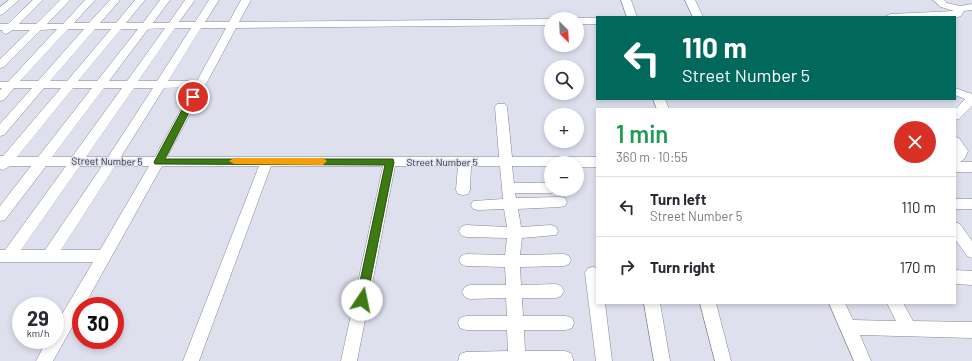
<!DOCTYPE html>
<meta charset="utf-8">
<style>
body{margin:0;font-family:Barlow,sans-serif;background:#f2f2f3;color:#2b2b33;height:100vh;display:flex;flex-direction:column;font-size:15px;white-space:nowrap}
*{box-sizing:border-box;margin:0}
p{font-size:13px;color:#7c7c81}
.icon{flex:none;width:22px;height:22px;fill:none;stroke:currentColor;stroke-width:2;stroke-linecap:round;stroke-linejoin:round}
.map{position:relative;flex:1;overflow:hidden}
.details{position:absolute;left:596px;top:108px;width:360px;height:196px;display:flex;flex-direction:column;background:#fff;border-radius:0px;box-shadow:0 2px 6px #0003}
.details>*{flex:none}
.guide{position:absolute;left:596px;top:16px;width:360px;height:84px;border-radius:0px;box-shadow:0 2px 6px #0003;background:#00695c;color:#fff;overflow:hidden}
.needle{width:26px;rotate:156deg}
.tools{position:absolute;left:544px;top:12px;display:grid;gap:8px}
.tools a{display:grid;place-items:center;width:40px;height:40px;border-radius:50%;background:#fff;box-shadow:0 2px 6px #0003;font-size:20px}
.speed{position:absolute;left:12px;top:297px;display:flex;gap:8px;font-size:20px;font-weight:700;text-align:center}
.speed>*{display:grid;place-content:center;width:52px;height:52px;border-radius:50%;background:#fff;box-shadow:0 2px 6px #0003;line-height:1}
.speed small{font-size:10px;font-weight:400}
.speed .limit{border:6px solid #d22;background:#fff;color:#111}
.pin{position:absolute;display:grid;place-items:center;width:34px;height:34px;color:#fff;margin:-17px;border:2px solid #fff;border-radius:50%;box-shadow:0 1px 4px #0007}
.me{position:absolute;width:44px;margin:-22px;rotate:11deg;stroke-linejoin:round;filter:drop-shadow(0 0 3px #0008)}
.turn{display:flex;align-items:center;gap:14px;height:84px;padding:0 20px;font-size:18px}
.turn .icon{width:52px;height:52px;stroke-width:2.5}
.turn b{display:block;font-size:28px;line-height:34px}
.round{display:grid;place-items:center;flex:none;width:42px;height:42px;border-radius:21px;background:#f2f2f3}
.headline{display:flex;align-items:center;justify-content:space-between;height:68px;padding:0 20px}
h1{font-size:24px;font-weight:600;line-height:30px;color:#1e9e55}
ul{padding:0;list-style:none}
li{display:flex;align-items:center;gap:12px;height:60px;padding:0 20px;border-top:1px solid #e1e1e2}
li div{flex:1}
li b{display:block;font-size:15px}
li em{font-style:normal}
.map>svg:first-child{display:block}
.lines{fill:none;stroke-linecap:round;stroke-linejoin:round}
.minor-casing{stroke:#858693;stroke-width:1}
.minor{fill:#fff;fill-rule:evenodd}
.route{fill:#3e7a14;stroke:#284f0d}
.slow{fill:#f59e0b}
.labels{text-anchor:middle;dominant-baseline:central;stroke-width:3;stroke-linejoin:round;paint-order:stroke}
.street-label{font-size:10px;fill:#313237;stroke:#dee0ee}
</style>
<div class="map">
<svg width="972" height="361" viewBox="0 0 972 361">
<rect width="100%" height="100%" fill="#dee0ee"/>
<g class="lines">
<g class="minor-casing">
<g id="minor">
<path d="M 9,0 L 19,0 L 3,14 L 0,15 L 0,7 Z"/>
<path d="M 33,0 L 43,0 L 19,24 L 36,24 L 60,0 L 70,0 L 47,24 L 63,24 L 85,0 L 95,0 L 74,23 L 89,23 L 110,0 L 120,0 L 100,23 L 116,23 L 135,0 L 145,0 L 126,23 L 143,23 L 160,0 L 170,0 L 153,23 L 169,23 L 185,0 L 195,0 L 179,22 L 195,22 L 209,0 L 219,0 L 205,22 L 229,22 L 241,0 L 251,0 L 239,22 L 551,19 L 551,25 L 236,28 L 167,157 L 499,157 L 495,107 L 497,104 L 505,104 L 507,107 L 512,157 L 597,157 L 597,167 L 577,167 L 577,163 L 551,163 L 551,166 L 512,166 L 514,183 L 550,183 L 551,189 L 556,189 L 555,192 L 550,193 L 515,193 L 516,198 L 560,197 L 565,198 L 567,202 L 565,206 L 560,207 L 518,209 L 521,227 L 551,225 L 556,227 L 558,231 L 556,235 L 522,238 L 520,255 L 564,254 L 569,256 L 571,260 L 569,264 L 564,266 L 520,267 L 521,285 L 556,284 L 561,286 L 564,291 L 561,296 L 556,298 L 522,298 L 523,316 L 566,316 L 572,318 L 574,323 L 572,328 L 566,330 L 524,330 L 525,351 L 565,351 L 571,353 L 573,359 L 573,361 L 458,361 L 460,354 L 466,352 L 508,351 L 507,330 L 466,330 L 460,328 L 458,323 L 460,318 L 466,316 L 507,316 L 506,298 L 470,299 L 465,297 L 462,292 L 465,287 L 470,285 L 506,285 L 505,267 L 466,266 L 461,264 L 459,260 L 461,256 L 466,254 L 505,255 L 507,238 L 466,237 L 461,235 L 459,231 L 461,227 L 466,225 L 507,227 L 504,209 L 478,210 L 473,209 L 471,205 L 473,201 L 503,199 L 500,166 L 471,166 L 470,190 L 468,194 L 463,195 L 458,194 L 456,190 L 458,166 L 395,166 L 357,361 L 341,361 L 383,166 L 271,166 L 199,361 L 183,361 L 259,166 L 162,166 L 84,306 L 81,306 L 81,311 L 53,361 L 36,361 L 47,340 L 55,340 L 55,326 L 93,262 L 0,262 L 0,250 L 5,250 L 66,166 L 46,166 L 5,220 L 0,221 L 0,206 L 31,166 L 10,166 L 3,170 L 0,169 L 0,156 L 3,156 L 61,88 L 44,88 L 4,135 L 0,136 L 0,124 L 32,88 L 14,88 L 4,100 L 0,101 L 0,90 L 2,88 L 0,88 L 0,82 L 8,82 L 57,29 L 41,30 L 4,67 L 0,68 L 0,59 L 30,30 L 13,30 L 6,34 L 3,33 L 2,30 L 0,30 L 0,24 L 8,24 ZM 165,28 L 127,81 L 109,81 L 148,29 ZM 175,28 L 191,28 L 157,81 L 138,81 ZM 201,28 L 226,28 L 197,81 L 168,81 ZM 68,29 L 84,29 L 38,81 L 20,81 ZM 95,29 L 111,29 L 67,81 L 50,81 ZM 121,29 L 138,29 L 97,81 L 78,81 ZM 193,87 L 155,157 L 121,157 L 164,88 ZM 73,88 L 92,88 L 38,157 L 17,157 ZM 104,88 L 122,88 L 72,157 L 52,157 ZM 134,88 L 153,88 L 108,157 L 86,157 ZM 80,166 L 102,166 L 45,250 L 21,250 ZM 115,166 L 149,166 L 100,250 L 61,250 Z"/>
<path d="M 621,0 L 631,0 L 637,17 L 627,17 Z"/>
<path d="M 685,0 L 695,0 L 703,17 L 693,17 Z"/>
<path d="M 933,0 L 944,0 L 947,3 L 960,6 L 972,4 L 972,10 L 964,11 L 961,16 L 958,17 L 885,17 L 890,14 L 954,11 L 941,7 Z"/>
<path d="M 577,18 L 597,18 L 597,24 L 577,24 L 577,19 L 574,19 Z"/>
<path d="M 955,88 L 972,94 L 972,106 L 959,119 L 955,120 L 955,110 L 965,99 L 955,95 Z"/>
<path d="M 653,99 L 665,99 L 669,109 L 657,109 Z"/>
<path d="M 955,137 L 959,138 L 968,151 L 965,158 L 960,162 L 972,162 L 972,172 L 955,172 Z"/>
<rect x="955" y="199" width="17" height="10"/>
<path d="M 955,222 L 960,224 L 972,241 L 972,258 L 967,256 L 955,239 Z"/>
<path d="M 593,267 L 597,268 L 597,303 L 605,303 L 612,361 L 596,361 L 585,273 L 588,268 Z"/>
<path d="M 955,270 L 972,271 L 972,285 L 955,284 Z"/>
<path d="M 644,303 L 660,303 L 670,361 L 654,361 Z"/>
<path d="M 700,303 L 716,303 L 731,361 L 715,361 Z"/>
<path d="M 829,303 L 845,303 L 853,320 L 896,321 L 887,303 L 903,303 L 913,321 L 972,322 L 972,338 L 860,335 L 871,361 L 854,361 Z"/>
</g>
</g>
<use href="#minor" class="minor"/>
</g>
<path class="route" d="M 190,95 L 193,95 L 197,97 L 165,159 L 393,159 L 394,162 L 366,303 L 362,305 L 358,303 L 356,300 L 385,165 L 155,164 L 154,162 Z"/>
<path class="slow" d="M 234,158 L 323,158 L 327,161 L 323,165 L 234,164 L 229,161 Z"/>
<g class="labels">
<g class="street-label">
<text transform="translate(107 161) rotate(1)">Street Number 5</text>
<text x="442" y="162">Street Number 5</text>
</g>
</g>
</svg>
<div class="tools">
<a><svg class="needle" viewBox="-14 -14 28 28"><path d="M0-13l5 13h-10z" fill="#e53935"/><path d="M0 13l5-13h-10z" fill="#7c7c81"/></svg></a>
<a><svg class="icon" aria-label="search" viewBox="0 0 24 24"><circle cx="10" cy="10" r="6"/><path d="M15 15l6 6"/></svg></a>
<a>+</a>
<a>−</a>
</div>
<div class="speed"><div>29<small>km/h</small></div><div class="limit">30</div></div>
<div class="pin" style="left:193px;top:97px;background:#d93025"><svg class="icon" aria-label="arrive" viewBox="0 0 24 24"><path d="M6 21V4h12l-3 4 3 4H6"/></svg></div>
<svg class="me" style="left:362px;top:300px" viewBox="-20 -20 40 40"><circle r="19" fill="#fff"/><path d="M0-13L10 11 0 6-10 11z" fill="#3e7a14"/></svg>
<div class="guide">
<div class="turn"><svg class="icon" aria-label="left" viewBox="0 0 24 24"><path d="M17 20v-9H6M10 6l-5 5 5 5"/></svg><div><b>110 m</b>Street Number 5</div></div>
</div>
<section class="details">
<div class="headline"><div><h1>1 min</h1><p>360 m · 10:55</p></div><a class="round" style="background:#d93025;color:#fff"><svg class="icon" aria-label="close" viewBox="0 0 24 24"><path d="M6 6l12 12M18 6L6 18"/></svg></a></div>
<ul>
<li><svg class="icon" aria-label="left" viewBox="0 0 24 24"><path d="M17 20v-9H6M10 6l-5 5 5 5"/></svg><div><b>Turn left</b><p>Street Number 5</p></div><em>110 m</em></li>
<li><svg class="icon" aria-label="right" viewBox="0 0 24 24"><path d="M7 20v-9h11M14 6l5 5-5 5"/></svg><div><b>Turn right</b></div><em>170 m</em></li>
</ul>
</section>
</div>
